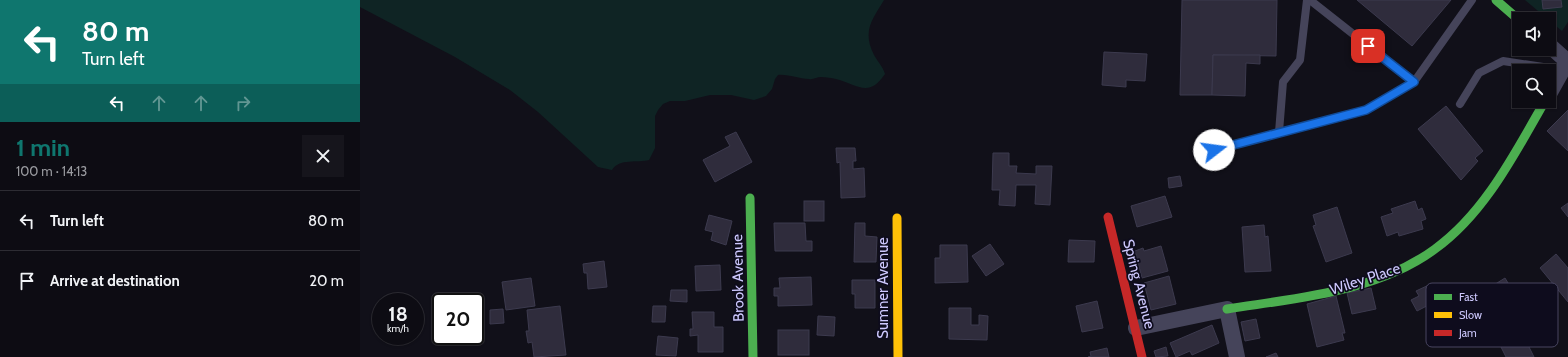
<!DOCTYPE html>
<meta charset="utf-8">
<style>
body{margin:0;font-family:Cabin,sans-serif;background:#16151c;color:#f1f3f6;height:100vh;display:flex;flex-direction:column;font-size:15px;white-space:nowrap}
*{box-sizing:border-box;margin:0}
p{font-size:13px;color:#9a9ba0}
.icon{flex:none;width:22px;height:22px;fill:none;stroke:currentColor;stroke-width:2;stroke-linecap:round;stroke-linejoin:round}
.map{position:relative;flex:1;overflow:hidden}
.details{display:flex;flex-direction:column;background:#0d0c13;width:360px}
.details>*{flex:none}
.top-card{background:#0f766e;color:#fff;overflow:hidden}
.fabs{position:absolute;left:1152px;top:12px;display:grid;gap:8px}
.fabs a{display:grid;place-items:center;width:44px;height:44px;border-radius:0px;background:#0d0c13;box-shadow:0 1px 3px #0004,0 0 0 1px #2d2c33;font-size:20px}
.speed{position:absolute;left:12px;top:293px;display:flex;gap:8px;font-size:20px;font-weight:700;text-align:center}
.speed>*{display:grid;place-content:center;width:52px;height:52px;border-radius:50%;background:#0d0c13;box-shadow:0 1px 3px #0004,0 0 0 1px #2d2c33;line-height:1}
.speed small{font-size:10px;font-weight:400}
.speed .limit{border:2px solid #111;border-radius:6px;background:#fff;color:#111}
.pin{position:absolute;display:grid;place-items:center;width:34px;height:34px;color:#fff;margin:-17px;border-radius:8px;box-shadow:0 2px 6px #0006}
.me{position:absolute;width:44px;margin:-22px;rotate:75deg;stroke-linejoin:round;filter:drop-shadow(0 0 3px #0008)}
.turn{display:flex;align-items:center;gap:14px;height:84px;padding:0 16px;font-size:18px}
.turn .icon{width:52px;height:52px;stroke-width:2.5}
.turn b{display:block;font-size:28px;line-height:34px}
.lanes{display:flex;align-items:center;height:38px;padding:0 16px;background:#0003;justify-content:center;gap:20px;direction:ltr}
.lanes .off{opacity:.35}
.round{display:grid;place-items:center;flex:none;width:42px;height:42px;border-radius:0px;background:#16151c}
.headline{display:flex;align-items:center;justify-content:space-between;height:68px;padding:0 16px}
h1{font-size:24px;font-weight:800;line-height:30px;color:#0f766e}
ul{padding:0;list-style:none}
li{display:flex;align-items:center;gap:12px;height:60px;padding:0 16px;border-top:1px solid #2d2c33}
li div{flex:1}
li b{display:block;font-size:15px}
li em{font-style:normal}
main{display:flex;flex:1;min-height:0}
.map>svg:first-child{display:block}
.green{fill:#0f2424}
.building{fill:#2f2c3c;stroke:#3c3a4e}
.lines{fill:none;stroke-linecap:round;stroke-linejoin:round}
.lane{stroke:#45445a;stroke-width:8}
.street{stroke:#45445a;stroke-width:16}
.fast{stroke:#4caf50;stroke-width:9}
.slow{stroke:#ffc107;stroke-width:9}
.jam{stroke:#c62828;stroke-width:9}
.route-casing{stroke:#114b97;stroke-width:10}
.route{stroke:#1a73e8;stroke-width:7}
.labels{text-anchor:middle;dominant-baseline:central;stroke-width:3.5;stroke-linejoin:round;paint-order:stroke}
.street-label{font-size:15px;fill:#cec9fe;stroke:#0e0c1d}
.key{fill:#0e0c1d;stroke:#484560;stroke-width:1}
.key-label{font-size:11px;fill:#cec9fe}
</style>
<main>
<section class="details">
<div class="top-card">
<div class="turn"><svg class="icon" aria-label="left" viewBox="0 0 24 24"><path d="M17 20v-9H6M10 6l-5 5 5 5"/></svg><div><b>80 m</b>Turn left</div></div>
<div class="lanes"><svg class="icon" aria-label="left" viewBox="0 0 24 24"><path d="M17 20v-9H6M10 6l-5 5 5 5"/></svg><svg class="icon off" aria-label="ahead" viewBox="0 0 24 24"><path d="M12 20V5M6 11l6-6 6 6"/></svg><svg class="icon off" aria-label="ahead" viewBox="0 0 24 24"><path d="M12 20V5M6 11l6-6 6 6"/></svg><svg class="icon off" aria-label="right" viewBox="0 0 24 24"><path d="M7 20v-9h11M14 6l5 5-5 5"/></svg></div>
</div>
<div class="headline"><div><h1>1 min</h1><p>100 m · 14:13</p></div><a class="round"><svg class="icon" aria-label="close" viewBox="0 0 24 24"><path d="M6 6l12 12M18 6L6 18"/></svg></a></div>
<ul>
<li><svg class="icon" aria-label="left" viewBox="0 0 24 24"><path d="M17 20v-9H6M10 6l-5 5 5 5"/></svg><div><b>Turn left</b></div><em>80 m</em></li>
<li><svg class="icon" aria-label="arrive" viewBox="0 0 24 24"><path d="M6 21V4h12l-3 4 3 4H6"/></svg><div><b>Arrive at destination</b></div><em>20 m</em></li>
</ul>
</section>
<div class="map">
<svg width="1208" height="357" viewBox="0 0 1208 357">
<rect width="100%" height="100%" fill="#111019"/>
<g class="green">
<path d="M 0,0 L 524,0 C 512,20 502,31 514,55 C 518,62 523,67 525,74 C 509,98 498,85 476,79 C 472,78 466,77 461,77 C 457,77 453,80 449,79 C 439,79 428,74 418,75 L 415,79 L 412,89 L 406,96 L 394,100 L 371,95 L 350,95 L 325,101 L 310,101 L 303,104 L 298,110 L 295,116 L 295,148 L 289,160 C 278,163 259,158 252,170 L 238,167 L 178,112 L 150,90 L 95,57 L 0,7 Z"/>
<path d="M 1165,0 L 1208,0 L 1208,22 L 1202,31 Z"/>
</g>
<g class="building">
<path d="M 822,0 L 917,0 L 916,56 L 853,55 L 852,95 L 820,95 Z"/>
<path d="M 997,0 L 1091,0 L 1052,46 Z"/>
<path d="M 1182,0 L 1201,0 L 1202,7 L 1183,9 Z"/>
<path d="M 744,52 L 787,54 L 785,81 L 766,80 L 766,87 L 742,85 Z"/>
<path d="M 853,55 L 900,55 L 900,64 L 886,63 L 885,96 L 852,95 Z"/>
<path d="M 1086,106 L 1123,151 L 1115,158 L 1118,161 L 1101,180 L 1058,129 Z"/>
<path d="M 1208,110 L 1208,151 L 1187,131 Z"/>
<path d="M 376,132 L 392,162 L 355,182 L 343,160 L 370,146 L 365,137 Z"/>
<path d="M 476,148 L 495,148 L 496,161 L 493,161 L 493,169 L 504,168 L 505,197 L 481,198 L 480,162 L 477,163 Z"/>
<path d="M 633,153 L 649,153 L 649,166 L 657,166 L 656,173 L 676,174 L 676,166 L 692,166 L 690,205 L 675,204 L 676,185 L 656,185 L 655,206 L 639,205 L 640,190 L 632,190 Z"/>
<path d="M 820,176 L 822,186 L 809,188 L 808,178 Z"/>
<path d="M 805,196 L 812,217 L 777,227 L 771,206 Z"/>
<rect x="444" y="201" width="20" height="20"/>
<path d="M 1055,201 L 1058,210 L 1062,208 L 1066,219 L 1061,221 L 1063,229 L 1039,236 L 1038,232 L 1027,236 L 1021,217 L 1033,213 L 1031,209 Z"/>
<path d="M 1208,203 L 1208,217 L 1201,208 Z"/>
<path d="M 977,207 L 992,253 L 966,262 L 953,226 L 956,225 L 953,215 Z"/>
<path d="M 349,215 L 372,221 L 366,245 L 351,240 L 353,232 L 345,230 Z"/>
<path d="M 414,223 L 445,223 L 446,241 L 452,241 L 452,251 L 415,251 Z"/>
<path d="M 495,223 L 505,223 L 505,236 L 517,237 L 516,262 L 494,262 Z"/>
<path d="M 904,225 L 905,237 L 908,236 L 911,271 L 885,272 L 882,227 Z"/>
<path d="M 709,240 L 735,241 L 734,262 L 708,262 Z"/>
<path d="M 630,244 L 644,264 L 626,276 L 612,256 Z"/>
<path d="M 580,245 L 607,245 L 608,282 L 575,283 L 575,258 L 580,258 Z"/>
<path d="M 801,246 L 808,271 L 782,278 L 775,251 L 783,248 L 784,251 Z"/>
<path d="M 1196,254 L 1208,268 L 1208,302 L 1180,268 Z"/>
<path d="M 244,261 L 247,287 L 228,289 L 227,273 L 224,273 L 223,264 Z"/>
<path d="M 360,265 L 361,290 L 336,291 L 335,266 Z"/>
<path d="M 809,276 L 816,304 L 791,310 L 784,283 Z"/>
<path d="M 451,277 L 452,305 L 418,306 L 418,296 L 414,296 L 414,288 L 420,288 L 419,278 Z"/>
<path d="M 171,278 L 175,306 L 146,310 L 142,282 Z"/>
<path d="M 1145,278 L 1154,293 L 1115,318 L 1105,303 Z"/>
<path d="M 492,280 L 515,280 L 515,308 L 495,308 L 495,294 L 492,294 Z"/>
<path d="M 1071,284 L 1073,288 L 1080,285 L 1086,296 L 1057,311 L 1051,300 L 1059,296 L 1056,291 Z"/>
<path d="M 1011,288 L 1016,309 L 992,314 L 987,293 Z"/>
<path d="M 311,290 L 327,290 L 327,302 L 310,301 Z"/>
<path d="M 976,296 L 985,333 L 982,333 L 984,340 L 957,347 L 947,304 Z"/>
<path d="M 737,301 L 743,328 L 722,332 L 716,306 Z"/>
<path d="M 200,306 L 206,355 L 174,357 L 172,342 L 168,343 L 166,331 L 169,331 L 167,310 Z"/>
<path d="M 293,306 L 306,306 L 305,322 L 292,322 Z"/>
<path d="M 589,308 L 611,308 L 611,325 L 619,325 L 619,315 L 628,316 L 627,340 L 589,339 Z"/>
<path d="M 143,309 L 144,323 L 130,324 L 130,310 Z"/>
<path d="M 332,312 L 354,312 L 354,327 L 363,327 L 363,352 L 338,352 L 338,335 L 330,336 L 330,329 L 333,329 Z"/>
<path d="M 458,316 L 475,317 L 474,336 L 457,335 Z"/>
<path d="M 896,319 L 900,338 L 885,341 L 881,322 Z"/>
<path d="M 852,325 L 859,343 L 832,355 L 830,351 L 816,357 L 810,343 Z"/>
<path d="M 1158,325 L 1174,357 L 1146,357 L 1136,337 Z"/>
<rect x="418" y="330" width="31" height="25"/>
<path d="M 298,336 L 318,338 L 316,356 L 296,355 Z"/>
<path d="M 806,347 L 808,356 L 796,357 L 794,351 Z"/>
<path d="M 747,348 L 749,357 L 728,357 L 731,356 L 730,352 Z"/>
<path d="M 916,353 L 918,357 L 906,357 Z"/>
</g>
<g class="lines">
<g class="lane">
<path d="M 950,0 L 1054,82"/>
<path d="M 1100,104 L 1119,73 L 1143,61 L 1203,70"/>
<path d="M 919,132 L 923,82 L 940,60 L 947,0"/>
<path d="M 854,150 L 1006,110 L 1054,82 L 1112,0"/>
</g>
<g class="street">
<path d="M 1189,45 L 1208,62"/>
<path d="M 1189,94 L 1208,60"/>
<path d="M 776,328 L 867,309 L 877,357"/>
</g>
<g class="fast">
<path d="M 1136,0 L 1159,20"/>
<path d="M 390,198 L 393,357"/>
<path d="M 867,309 C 937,298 1017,292 1075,249 C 1125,213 1155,153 1185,101"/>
</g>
<path class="slow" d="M 537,218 L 538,357"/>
<path class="jam" d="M 748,217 L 782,357"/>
</g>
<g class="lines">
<g class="route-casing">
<path id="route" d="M 854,150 L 1006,110 L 1054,82 L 1008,46"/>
</g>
<use href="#route" class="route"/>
</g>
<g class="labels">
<g class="street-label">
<text transform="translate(378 278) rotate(-91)">Brook Avenue</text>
<text transform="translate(1005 279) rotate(-18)">Wiley Place</text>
<text transform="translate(779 284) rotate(76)">Spring Avenue</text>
<text transform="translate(523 288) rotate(-90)">Sumner Avenue</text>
</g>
</g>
<rect x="1066" y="283" width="132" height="64" rx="6" class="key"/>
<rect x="1074" y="294" width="18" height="6" fill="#4caf50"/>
<rect x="1074" y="312" width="18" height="6" fill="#ffc107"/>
<rect x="1074" y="330" width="18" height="6" fill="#c62828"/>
<g class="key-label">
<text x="1099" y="301">Fast</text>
<text x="1099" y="319">Slow</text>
<text x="1099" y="337">Jam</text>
</g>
</svg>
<div class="fabs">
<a><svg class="icon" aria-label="sound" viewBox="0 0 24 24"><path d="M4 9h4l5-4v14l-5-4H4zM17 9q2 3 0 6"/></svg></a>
<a><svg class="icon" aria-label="search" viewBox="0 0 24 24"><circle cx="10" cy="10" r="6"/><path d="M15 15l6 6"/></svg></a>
</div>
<div class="speed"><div>18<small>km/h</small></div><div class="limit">20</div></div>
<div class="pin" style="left:1008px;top:46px;background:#d93025"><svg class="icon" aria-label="arrive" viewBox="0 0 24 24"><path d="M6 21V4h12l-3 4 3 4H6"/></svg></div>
<svg class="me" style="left:854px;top:150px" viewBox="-20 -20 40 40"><circle r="19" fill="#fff"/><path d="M0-13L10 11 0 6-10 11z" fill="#1a73e8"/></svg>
</div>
</main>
